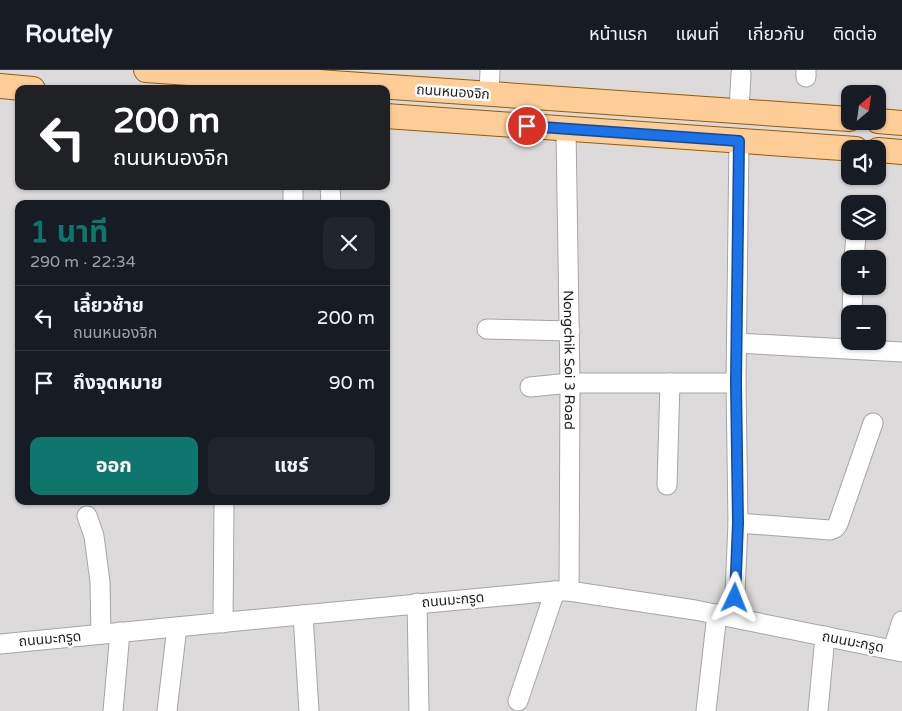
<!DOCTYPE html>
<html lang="th">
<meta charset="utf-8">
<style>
body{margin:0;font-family:"Varela Round","Noto Sans Thai",sans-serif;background:#20242c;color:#f1f3f6;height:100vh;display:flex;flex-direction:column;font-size:19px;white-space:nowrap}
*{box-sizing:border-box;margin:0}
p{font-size:16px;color:#9ea1a6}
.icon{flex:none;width:28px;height:28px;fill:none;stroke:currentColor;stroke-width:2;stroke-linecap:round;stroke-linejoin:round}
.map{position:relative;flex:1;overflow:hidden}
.side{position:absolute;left:15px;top:130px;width:375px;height:305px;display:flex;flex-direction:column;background:#171b24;border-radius:10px;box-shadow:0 1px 4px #0004}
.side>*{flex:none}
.top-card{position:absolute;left:15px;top:15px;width:375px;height:105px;border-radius:10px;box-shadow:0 1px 4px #0004;background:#202124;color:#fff;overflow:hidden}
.needle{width:32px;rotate:29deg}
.fabs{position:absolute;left:841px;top:15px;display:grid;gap:10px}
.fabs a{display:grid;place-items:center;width:45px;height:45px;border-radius:10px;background:#171b24;box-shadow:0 1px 4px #0004;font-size:25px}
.pin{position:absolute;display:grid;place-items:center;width:42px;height:42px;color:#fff;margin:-21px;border:2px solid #fff;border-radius:50%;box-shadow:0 1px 5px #0007}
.me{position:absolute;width:55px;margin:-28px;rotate:2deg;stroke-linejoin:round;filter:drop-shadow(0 0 4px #0008)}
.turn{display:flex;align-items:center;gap:18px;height:105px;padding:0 15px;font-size:22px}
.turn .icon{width:65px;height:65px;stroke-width:2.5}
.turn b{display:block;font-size:35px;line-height:42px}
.round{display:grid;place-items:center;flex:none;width:52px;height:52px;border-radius:10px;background:#20242c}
.head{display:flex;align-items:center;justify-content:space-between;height:85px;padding:0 15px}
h1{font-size:30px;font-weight:700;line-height:38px;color:#0f766e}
.cta{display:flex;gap:10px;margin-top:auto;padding:10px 15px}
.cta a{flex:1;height:58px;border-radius:10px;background:#0f766e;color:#fff;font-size:20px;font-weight:700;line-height:58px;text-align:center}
.cta a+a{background:#20242c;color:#f1f3f6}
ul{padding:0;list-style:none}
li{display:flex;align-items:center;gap:15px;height:65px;padding:0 15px;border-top:1px solid #363941}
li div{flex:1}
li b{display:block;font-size:19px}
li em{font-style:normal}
header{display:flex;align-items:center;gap:30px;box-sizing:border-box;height:70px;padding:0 25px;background:#171b24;border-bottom:1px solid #363941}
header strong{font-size:24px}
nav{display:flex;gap:28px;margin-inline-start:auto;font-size:18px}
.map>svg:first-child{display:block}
.residential{fill:#dcdada;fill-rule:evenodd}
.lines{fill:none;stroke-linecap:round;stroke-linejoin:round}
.minor-casing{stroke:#a5a5a5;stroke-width:21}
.major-casing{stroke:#975d00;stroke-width:26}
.minor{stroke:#fff;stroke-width:19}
.major{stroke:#ffcd98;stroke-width:24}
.route-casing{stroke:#114b97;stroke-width:12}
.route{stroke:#1a73e8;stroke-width:9}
.labels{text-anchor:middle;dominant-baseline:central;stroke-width:5;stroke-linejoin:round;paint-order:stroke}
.street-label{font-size:14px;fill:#1e1e1e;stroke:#fff}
</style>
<header>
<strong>Routely</strong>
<nav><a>หน้าแรก</a><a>แผนที่</a><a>เกี่ยวกับ</a><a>ติดต่อ</a></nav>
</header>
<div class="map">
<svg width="902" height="641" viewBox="0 0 902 641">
<rect width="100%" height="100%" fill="#efeae3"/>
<path class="residential" d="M 0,0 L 902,0 L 902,641 L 0,641 ZM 19,19 L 386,19 L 386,116 L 19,116 ZM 850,24 L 878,24 L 878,51 L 850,51 ZM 850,79 L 878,79 L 878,106 L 850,106 ZM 19,134 L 386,134 L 386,431 L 19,431 ZM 850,134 L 878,134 L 878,161 L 850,161 ZM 850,189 L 878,189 L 878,216 L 850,216 ZM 850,244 L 878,244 L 878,271 L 850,271 Z"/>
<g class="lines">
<g class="minor-casing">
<g id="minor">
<path d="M 806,7 L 806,0"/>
<path d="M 489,24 L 490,0"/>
<path d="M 739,42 L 741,4"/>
<path id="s1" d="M 566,59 L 570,313 L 569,521"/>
<path d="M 330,116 L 331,134"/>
<path d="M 293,134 L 293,116"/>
<path d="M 854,189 L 856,165"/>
<path d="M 852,244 L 853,216"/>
<path d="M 487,259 L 570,261"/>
<path d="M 737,273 L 902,282"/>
<path d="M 530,317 L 570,313 L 736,313"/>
<path d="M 667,415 L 670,313"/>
<path d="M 87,446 L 94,466 L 100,512 L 101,564"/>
<path d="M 738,453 L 830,460 L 835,458 L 838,454 L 873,353"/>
<path d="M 417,533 L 419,641"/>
<path d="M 303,545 L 309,641"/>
<path d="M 734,547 L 738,453 L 736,313 L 739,71"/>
<path d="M 223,553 L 224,432"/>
<path d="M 0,574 C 185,557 370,537 555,521 L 569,521 L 695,540 L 902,582"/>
<path d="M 893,579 L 902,551"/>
<path d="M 518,631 L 555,521"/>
<path d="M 113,641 L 120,562"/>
<path d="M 167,641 L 177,557"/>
<path d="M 706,641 L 717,544"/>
<path d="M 818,641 L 825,566"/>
</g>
</g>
<g class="major-casing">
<g id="major">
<path d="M 146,0 L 850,49"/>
<path d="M 0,16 L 33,19"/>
<path d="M 386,46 L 856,79"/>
<path d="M 878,51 L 902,53"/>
<path d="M 878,80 L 902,82"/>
</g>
</g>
<use href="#minor" class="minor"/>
<use href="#major" class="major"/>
</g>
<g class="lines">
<g class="route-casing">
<path id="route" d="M 527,56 L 739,71 L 736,313 L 738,453 L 735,528"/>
</g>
<use href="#route" class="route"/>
</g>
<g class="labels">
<g class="street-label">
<text transform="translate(453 22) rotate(4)">ถนนหนองจิก</text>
<text stroke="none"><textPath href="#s1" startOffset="231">Nongchik Soi 3 Road</textPath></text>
<text transform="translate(453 530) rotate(-5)">ถนนมะกรูด</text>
<text transform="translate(50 569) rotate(-5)">ถนนมะกรูด</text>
<text transform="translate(853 572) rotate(11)">ถนนมะกรูด</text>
</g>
</g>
</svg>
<div class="fabs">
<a><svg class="needle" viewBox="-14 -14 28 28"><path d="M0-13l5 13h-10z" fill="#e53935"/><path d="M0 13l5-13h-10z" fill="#9ea1a6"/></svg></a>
<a><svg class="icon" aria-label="sound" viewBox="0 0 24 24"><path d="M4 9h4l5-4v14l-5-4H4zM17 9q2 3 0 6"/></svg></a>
<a><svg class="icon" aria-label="layers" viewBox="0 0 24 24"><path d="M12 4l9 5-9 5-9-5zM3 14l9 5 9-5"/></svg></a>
<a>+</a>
<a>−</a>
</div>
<div class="pin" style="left:527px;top:56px;background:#d93025"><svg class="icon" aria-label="arrive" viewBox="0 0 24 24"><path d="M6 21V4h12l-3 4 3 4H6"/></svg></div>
<svg class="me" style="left:735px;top:528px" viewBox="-20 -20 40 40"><path d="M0-17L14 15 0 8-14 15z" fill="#1a73e8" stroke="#fff" stroke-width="4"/></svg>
<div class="top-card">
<div class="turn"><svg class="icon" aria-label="left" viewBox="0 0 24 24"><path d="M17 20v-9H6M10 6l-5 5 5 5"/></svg><div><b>200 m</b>ถนนหนองจิก</div></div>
</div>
<section class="side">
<div class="head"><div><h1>1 นาที</h1><p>290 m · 22:34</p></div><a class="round"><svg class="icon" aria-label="close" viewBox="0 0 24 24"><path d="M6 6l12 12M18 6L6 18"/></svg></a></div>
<ul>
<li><svg class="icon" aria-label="left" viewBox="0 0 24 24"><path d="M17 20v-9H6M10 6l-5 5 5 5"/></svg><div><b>เลี้ยวซ้าย</b><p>ถนนหนองจิก</p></div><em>200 m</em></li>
<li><svg class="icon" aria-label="arrive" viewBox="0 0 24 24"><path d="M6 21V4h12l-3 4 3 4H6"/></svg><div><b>ถึงจุดหมาย</b></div><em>90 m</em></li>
</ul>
<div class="cta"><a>ออก</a><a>แชร์</a></div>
</section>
</div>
